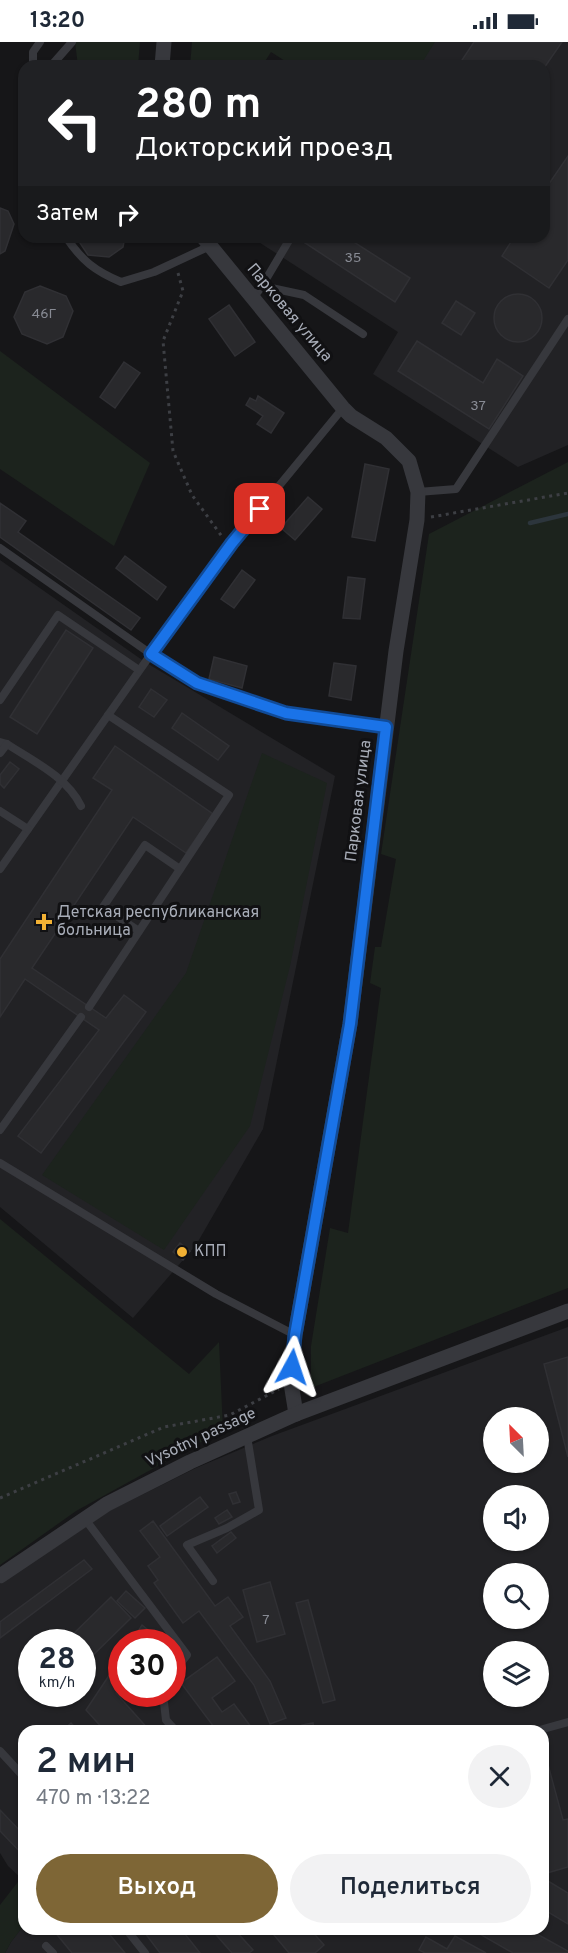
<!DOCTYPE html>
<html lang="ru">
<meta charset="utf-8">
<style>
body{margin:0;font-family:Overpass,sans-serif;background:#f2f2f3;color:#1f2937;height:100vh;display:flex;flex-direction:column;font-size:22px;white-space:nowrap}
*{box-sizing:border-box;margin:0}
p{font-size:20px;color:#747a83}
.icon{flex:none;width:33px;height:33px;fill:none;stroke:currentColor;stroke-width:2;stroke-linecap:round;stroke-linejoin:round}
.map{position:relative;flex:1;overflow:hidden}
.panel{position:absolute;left:18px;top:1683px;width:531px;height:210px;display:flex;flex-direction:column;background:#fff;border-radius:18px;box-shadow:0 2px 4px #0004}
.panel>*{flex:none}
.hud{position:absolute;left:18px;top:18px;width:532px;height:183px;border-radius:18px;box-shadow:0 2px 4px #0004;background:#202124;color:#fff;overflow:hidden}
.needle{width:39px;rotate:336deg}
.tools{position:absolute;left:483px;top:1365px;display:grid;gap:12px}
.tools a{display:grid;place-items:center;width:66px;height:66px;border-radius:50%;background:#fff;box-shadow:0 2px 4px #0004;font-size:30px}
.speed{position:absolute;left:18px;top:1587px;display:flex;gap:12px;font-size:30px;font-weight:700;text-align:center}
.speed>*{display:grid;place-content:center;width:78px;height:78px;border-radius:50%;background:#fff;box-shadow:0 2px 4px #0004;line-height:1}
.speed small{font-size:15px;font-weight:400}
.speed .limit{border:9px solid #d22;background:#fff;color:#111}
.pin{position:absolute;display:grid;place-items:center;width:51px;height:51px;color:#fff;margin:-26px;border-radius:12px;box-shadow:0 3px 9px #0006}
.me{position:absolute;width:66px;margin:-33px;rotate:5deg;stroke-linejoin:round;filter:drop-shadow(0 0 4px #0008)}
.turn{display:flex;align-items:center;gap:21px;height:126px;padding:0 18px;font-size:27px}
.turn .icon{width:78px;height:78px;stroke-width:2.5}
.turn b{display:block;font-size:42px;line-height:51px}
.then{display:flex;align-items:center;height:57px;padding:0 18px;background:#0003;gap:12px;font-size:22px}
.round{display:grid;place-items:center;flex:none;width:63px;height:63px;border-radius:32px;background:#f2f2f3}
.head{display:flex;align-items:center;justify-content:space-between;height:102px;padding:0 18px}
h1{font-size:36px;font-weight:600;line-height:45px}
.action{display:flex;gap:12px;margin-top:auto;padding:12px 18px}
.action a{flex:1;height:69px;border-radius:36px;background:#7e6636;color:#fff;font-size:24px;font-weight:600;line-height:69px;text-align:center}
.action a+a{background:#f2f2f3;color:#1f2937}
.status{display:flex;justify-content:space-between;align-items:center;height:42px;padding:0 30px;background:#fff;direction:ltr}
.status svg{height:16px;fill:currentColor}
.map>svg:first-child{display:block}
.built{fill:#222225;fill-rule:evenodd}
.green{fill:#1c231d}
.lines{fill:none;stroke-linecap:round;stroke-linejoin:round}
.stream{stroke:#2c353c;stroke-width:4.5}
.building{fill:#29292c;stroke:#303034;stroke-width:1.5}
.path{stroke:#3d3f44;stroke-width:3;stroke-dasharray:3 4.5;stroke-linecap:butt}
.lane{stroke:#37383d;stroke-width:8}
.street{stroke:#37383d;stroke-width:15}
.route-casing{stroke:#114b97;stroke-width:15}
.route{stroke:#1a73e8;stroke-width:10}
.poi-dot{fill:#f2b134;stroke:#111113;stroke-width:2}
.labels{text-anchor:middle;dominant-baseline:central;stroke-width:6;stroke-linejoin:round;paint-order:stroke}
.number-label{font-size:14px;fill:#888b94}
.street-label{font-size:16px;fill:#a8adb8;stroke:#111113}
.poi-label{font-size:16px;fill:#a8adb8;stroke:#111113;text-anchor:start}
</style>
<div class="status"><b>13:20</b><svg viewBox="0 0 49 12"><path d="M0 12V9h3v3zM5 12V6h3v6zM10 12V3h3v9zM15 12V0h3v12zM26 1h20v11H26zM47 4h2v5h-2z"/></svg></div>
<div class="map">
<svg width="568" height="1911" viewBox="0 0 568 1911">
<rect width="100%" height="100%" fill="#161618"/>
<g class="built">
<path d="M 290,0 L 568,0 L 568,403 L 518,425 L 373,332 L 398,290 L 251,195 L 544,195 L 544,24 L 330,24 Z"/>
<path d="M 0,518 L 145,620 L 335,734 L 263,1087 L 196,1203 L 133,1276 L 0,1165 Z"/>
<path d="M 568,1285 L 568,1911 L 5,1911 L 11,1900 L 24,1883 L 24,1887 L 543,1887 L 543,1689 L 24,1689 L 24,1839 L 8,1824 L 0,1811 L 0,1542 L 111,1468 L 196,1426 L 272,1394 ZM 494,1376 L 538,1376 L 538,1420 L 494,1420 ZM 494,1454 L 538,1454 L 538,1498 L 494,1498 ZM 494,1532 L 538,1532 L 538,1576 L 494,1576 ZM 32,1600 L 82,1600 L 82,1652 L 32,1652 ZM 122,1600 L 172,1600 L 172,1652 L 122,1652 ZM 494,1610 L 538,1610 L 538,1654 L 494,1654 Z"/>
</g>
<g class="green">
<path d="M 75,0 L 140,0 L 138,24 L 78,24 Z"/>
<path d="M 192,0 L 435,0 L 420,24 L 293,24 L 271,10 L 262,24 L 190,24 Z"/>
<path d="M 0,309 L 150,421 L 114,504 L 0,427 Z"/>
<path d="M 568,420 L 568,1246 L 311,1346 L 311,1304 L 330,1186 L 348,1191 L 381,946 L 370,941 L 375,905 L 381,905 L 396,817 L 381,812 L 429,492 Z"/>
<path d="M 262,711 L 327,741 L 290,924 L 250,1084 L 164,1208 L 42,1133 L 186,931 Z"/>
<path d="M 0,1177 L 189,1332 L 219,1300 L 223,1388 L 76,1469 L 0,1523 Z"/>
<path d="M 21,1836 L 24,1839 L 24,1883 L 11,1900 L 5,1911 L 0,1911 L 0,1863 Z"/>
</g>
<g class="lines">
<path class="stream" d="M 530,481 L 568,472"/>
</g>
<g class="building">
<path d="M 474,0 L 562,0 L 544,26 L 544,24 L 464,24 L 460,21 Z"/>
<path d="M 568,114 L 568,218 L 549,246 L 502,214 L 514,195 L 544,195 L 544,149 Z"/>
<path d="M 0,166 L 8,169 L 14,182 L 5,209 L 0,212 Z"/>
<path d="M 76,195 L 125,195 L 123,205 L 109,215 L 88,213 Z"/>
<path d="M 296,195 L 346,195 L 410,236 L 395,260 Z"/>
<path d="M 40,244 L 66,254 L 73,269 L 63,295 L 47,302 L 22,292 L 14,275 L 25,250 Z"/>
<circle cx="518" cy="276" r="24"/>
<path d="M 456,259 L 475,271 L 461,293 L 442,281 Z"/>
<path d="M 229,263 L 255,300 L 235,314 L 209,277 Z"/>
<path d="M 417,299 L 483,341 L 497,317 L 523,334 L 489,387 L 398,329 Z"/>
<path d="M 124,320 L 140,331 L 115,366 L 100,355 Z"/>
<path d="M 258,354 L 284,371 L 271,391 L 257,382 L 263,374 L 246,363 L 250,356 L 256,359 Z"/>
<path d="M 365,422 L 389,427 L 375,499 L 352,495 Z"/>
<path d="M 308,455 L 322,467 L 295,498 L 281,486 Z"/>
<path d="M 0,461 L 26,479 L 18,490 L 140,576 L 131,588 L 0,495 Z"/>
<path d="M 125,514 L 166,545 L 157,558 L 116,526 Z"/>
<path d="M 242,528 L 255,538 L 234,566 L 221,557 Z"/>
<path d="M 348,535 L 365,537 L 360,577 L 343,576 Z"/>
<path d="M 66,588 L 93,606 L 37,692 L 10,675 Z"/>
<path d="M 214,615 L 247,624 L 242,646 L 209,637 Z"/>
<path d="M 334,621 L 356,624 L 351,658 L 329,654 Z"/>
<path d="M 151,647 L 167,658 L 154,675 L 139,665 Z"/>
<path d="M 182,671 L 229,704 L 218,718 L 172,686 Z"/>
<path d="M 115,704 L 213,772 L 186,811 L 133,775 L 32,926 L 106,976 L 124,953 L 146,970 L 41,1111 L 18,1094 L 99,988 L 25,937 L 0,975 L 0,917 L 112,748 L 93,736 Z"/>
<path d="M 10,720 L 19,727 L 4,746 L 0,742 L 0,733 Z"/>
<path d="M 180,1201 L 190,1209 L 183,1218 L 173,1210 Z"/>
<path d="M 568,1315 L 568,1415 L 544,1322 Z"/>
<path d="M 236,1450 L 240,1460 L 233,1462 L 229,1452 Z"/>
<path d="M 200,1455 L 208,1465 L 167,1494 L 160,1484 Z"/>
<path d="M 227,1468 L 232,1475 L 219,1482 L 215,1476 Z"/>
<path d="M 153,1479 L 215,1564 L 228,1555 L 243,1575 L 230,1584 L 270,1639 L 286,1676 L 270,1682 L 254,1643 L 199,1569 L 183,1581 L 154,1541 L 158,1538 L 148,1524 L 160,1515 L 140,1489 Z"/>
<path d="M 231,1490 L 236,1496 L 217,1511 L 212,1504 Z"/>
<path d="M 84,1518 L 92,1527 L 0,1596 L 0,1580 Z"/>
<path d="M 270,1540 L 285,1592 L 257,1600 L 243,1548 Z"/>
<path d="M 126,1549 L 145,1566 L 135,1576 L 117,1559 Z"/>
<path d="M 111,1555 L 131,1576 L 82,1624 L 82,1600 L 65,1600 Z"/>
<path d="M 308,1558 L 335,1658 L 323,1661 L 296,1561 Z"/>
<path d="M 142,1583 L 154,1593 L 149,1600 L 131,1600 Z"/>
<path d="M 122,1614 L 122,1642 L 116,1651 L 150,1689 L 105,1689 L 86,1668 Z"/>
<path d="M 217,1615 L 235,1639 L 212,1656 L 222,1670 L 234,1662 L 254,1689 L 217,1689 L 181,1641 Z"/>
<path d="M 71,1681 L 78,1689 L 62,1689 Z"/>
<path d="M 313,1681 L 314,1688 L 303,1689 L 302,1683 Z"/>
<path d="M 543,1704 L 563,1778 L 568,1777 L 568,1825 L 547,1831 L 543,1818 Z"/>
<path d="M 0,1768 L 24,1793 L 24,1814 L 0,1789 Z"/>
<path d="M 543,1836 L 568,1851 L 568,1882 L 543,1867 Z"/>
<path d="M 56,1887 L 105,1887 L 125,1911 L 72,1911 L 54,1889 Z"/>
<path d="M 142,1887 L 181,1887 L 200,1911 L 160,1911 Z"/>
<path d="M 211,1887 L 234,1887 L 253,1908 L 249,1911 L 232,1911 Z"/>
<path d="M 269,1887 L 310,1887 L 324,1903 L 315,1911 L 289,1911 Z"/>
<path d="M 480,1887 L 528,1887 L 568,1909 L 568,1911 L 513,1911 L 478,1891 Z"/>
<path d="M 455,1894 L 486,1911 L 425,1911 L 419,1908 L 426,1895 L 447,1907 Z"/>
</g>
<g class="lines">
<g class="path">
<path d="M 178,231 L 183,249 L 163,299 L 173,409 L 192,453 L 223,496"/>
<path d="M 431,475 L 568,451"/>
<path d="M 0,1456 L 164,1385 L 230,1373 L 279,1347"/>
</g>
<g class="lane">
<path d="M 33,24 L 33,10 L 40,0"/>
<path d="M 51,24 L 72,0"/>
<path d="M 24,62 L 24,69"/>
<path d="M 66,195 C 82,219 95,229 121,240 L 154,230 L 210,204"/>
<path d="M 262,244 L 291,195"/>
<path d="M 253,256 L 262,244 L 304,253 L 363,292"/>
<path d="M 343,366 L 232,501 L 151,612 L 197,641 L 286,671 L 386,685"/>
<path d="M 418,450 L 456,447 L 568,277"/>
<path d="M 0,506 L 151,612 L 0,827"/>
<path d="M 0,658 L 58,573 L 139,628"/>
<path d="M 0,700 L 7,702 C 33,719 67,735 81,764"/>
<path d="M 0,711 L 7,702"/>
<path d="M 0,769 L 28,787"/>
<path d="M 139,889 L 103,865 L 145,803 L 180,827"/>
<path d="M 89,965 L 229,753 L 108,673"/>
<path d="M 0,1088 L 81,975"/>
<path d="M 0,1121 L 216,1252 L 295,1293"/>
<path d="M 85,1477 L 187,1613 L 172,1632"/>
<path d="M 213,1539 L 187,1503 L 227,1486 L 259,1468 L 247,1394"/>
<path d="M 163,1652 L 166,1678 L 176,1689"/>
<path d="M 536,1689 L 568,1680"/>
<path d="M 0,1709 L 23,1734 L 24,1738"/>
<path d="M 126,1887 L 145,1911"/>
<path d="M 46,1904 L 53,1911"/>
</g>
<g class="street">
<path d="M 162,24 L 164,0"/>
<path d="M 203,195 L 343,366 L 351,374 L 386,396 L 409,419 L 418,450 L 417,478 L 396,609 L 350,982 L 295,1293 L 291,1341 L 296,1372"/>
<path d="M 0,1534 L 107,1462 L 190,1420 L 296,1372 L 568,1269"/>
</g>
</g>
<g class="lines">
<g class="route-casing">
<path id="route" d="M 260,467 L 232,501 L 151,612 L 197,641 L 286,671 L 386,685 L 350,982 L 295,1293 L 292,1325"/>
</g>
<use href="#route" class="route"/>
</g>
<g class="poi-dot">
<path d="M41 871h6v6h6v6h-6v6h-6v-6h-6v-6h6z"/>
<circle cx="182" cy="1210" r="6"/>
</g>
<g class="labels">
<g class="number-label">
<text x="353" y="216">35</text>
<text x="44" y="272">46Г</text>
<text x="478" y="364">37</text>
<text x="266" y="1578">7</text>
</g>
<g class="street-label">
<text transform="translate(289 271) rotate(50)">Парковая улица</text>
<text transform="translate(359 759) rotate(-83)">Парковая улица</text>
<text transform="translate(201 1396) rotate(-25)">Vysotny passage</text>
</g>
<g class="poi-label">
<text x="57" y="871">Детская республиканская<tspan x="57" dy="18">больница</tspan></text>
<text x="194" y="1210">КПП</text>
</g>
</g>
</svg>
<div class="tools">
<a><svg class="needle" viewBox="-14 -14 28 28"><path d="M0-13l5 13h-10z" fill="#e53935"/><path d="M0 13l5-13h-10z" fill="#747a83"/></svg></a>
<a><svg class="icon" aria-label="sound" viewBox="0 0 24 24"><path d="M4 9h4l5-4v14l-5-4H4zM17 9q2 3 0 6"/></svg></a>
<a><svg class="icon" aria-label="search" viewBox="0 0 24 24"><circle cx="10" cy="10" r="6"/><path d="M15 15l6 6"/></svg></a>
<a><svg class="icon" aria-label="layers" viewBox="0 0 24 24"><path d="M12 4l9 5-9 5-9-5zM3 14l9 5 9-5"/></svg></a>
</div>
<div class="speed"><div>28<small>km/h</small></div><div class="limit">30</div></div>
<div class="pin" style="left:260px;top:467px;background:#d93025"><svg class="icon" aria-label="arrive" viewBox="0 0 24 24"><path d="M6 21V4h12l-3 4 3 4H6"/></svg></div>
<svg class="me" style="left:292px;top:1325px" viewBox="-20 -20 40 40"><path d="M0-17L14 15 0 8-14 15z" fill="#1a73e8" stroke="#fff" stroke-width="4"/></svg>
<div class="hud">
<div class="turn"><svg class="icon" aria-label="left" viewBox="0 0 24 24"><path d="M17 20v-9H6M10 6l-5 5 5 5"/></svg><div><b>280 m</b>Докторский проезд</div></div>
<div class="then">Затем<svg class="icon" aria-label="right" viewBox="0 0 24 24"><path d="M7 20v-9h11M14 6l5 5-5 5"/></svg></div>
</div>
<section class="panel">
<div class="head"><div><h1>2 мин</h1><p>470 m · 13:22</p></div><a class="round"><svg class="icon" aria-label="close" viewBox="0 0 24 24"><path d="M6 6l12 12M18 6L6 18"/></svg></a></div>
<div class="action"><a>Выход</a><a>Поделиться</a></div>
</section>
</div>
